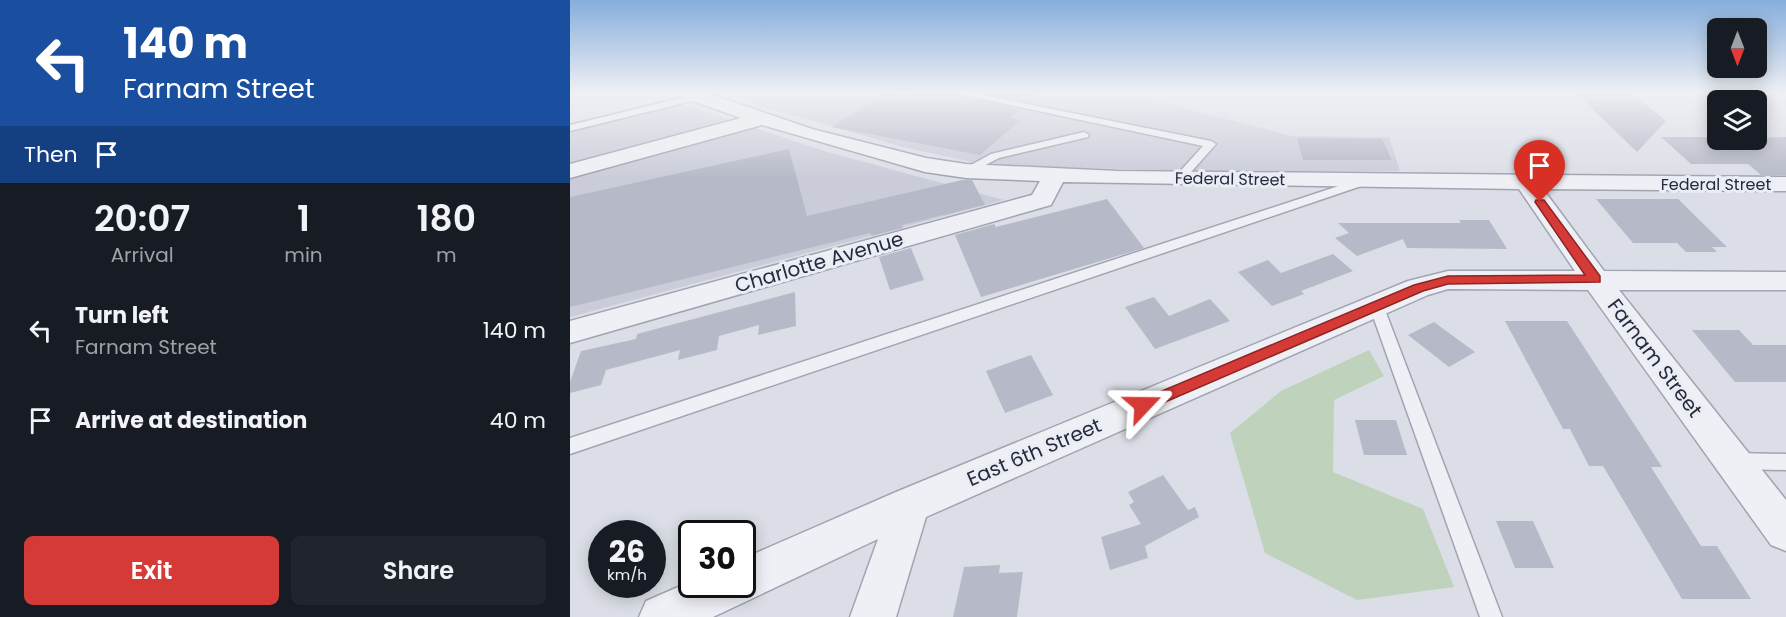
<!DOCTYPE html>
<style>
body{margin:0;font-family:Poppins,sans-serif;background:#20242c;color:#f1f3f6;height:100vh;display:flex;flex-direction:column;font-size:22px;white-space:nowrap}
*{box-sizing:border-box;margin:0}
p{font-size:20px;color:#9ea1a6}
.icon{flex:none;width:33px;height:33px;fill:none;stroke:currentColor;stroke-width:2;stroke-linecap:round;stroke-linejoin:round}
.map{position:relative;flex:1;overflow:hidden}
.drawer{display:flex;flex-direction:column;background:#171b24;width:570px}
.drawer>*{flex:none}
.top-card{background:#1a4fa0;color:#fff;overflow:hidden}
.needle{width:39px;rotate:180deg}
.buttons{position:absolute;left:1137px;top:18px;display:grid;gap:12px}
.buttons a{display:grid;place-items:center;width:60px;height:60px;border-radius:9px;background:#171b24;box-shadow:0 3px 15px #0003;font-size:30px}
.speed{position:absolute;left:18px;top:520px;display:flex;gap:12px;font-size:30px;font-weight:700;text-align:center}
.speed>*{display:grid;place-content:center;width:78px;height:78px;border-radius:50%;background:#171b24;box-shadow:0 3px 15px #0003;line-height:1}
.speed small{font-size:15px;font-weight:400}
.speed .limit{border:3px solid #111;border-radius:9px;background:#fff;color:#111}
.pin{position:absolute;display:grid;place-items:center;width:51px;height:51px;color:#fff;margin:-62px -26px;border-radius:50% 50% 50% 0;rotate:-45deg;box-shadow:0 0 6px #0007}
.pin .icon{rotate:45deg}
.me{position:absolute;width:66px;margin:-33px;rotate:67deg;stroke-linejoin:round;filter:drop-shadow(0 0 4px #0008)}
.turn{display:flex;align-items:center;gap:21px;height:126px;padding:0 24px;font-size:27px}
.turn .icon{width:78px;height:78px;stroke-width:2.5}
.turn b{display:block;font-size:42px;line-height:51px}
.then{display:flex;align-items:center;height:57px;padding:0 24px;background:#0003;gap:12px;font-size:22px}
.eta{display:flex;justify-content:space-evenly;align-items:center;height:102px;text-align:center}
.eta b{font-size:36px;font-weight:600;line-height:42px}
.cta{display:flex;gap:12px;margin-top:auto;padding:12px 24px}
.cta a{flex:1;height:69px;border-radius:9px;background:#d63a37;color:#fff;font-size:24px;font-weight:600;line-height:69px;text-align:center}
.cta a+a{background:#20242c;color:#f1f3f6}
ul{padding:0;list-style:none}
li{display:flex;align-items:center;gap:18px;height:90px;padding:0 24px}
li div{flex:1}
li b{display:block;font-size:22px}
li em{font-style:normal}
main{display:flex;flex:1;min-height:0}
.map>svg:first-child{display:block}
.built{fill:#cacdd9}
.green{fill:#bed2bc}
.building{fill:#b6b9c7}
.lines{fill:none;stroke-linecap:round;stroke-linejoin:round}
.service-casing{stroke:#a1a4b1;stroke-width:3}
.minor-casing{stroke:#a1a4b1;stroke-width:3}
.service{fill:#eff0f5;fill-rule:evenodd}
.minor{fill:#eff0f5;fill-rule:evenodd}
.route{fill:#d63a37;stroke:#8b2624;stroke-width:1.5}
.labels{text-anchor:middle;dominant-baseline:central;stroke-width:6;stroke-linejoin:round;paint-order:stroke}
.far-street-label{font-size:16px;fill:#252a3e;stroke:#ebedf5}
.street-label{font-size:20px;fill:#252a3e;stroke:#ebedf5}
</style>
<main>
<section class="drawer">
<div class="top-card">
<div class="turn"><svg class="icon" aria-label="left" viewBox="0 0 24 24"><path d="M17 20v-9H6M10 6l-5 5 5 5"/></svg><div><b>140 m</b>Farnam Street</div></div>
<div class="then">Then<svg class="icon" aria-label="arrive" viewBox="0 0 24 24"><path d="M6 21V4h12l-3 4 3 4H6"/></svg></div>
</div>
<div class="eta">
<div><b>20:07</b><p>Arrival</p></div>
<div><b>1</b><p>min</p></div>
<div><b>180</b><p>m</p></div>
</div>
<ul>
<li><svg class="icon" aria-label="left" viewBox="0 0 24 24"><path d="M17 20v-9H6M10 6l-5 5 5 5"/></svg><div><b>Turn left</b><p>Farnam Street</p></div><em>140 m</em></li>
<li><svg class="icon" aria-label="arrive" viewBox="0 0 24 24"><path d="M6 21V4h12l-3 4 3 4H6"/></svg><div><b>Arrive at destination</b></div><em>40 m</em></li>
</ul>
<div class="cta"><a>Exit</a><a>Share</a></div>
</section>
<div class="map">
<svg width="1216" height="617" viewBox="0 0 1216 617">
<rect width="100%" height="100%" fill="#dcdee7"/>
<g class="built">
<path d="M 157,92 L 553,92 L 722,136 L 819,137 L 830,171 L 639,171 L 420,166 L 329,146 L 198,108 Z"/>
<path d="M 113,104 L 254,151 L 434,200 L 0,317 L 0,132 Z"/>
</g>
<path class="green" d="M 799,350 L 814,376 L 764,400 L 763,472 L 853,509 L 884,587 L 787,600 L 695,553 L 660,433 L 711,391 Z"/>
<g class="building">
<path d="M 342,92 L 377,92 L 450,109 L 441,118 L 451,120 L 410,155 L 262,127 L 316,93 L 336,96 Z"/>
<path d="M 409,92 L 467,92 L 457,102 Z"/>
<path d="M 1005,92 L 1060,92 L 1096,121 L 1067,152 Z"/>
<path d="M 1091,137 L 1148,137 L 1148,140 L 1216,137 L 1216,175 L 1191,175 L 1178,164 L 1121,164 Z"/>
<path d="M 727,138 L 812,139 L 822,160 L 733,160 Z"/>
<path d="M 219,149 L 237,216 L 392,180 L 402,180 L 415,205 L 332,225 L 333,228 L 302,236 L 300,233 L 0,307 L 0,197 Z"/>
<path d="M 537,199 L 574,248 L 411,297 L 385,235 L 424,224 L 426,227 Z"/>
<path d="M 1026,199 L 1108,199 L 1157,247 L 1142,247 L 1147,252 L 1116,252 L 1107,243 L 1063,243 Z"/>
<path d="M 889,220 L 919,220 L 937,249 L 837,248 L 833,239 L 787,256 L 765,238 L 779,233 L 768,223 L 891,223 Z"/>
<path d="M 341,248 L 354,280 L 320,290 L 309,257 Z"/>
<path d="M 763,254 L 783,271 L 731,291 L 734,294 L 702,306 L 668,272 L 698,260 L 711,273 Z"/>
<path d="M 225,292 L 226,326 L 188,335 L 189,325 L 149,336 L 147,350 L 108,360 L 110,350 L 36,370 L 31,385 L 0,393 L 0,382 L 11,351 L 66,339 L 67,334 Z"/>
<path d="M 584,297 L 599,316 L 640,299 L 660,321 L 585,349 L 555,307 Z"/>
<path d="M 935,321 L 997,321 L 1092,467 L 1081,467 L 1131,546 L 1147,546 L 1181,599 L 1112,599 L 1033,466 L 1019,466 L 1000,429 L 993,429 Z"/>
<path d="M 864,322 L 905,352 L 879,367 L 838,335 Z"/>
<path d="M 1122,330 L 1169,330 L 1183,345 L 1216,345 L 1216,382 L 1165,382 Z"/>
<path d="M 461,355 L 483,395 L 435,413 L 416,371 Z"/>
<path d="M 785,420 L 826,420 L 837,455 L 794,455 Z"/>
<path d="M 593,475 L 618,510 L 625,507 L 629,517 L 575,546 L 578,558 L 540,570 L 531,537 L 571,524 L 559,505 L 564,502 L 558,492 Z"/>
<path d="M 926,521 L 963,521 L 984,568 L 945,568 Z"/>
<path d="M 430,565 L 429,573 L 453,572 L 447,617 L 383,617 L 394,567 Z"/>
</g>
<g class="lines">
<g class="service-casing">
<g id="service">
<path d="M 379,92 L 398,92 L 641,141 L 646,144 L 614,180 L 610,182 L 604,178 L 633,146 Z"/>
<path d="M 127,94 L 132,97 L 130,99 L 0,131 L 0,125 Z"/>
<path d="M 514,132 L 519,135 L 518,137 L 429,158 L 400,173 L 396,174 L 390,171 L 421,154 Z"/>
<path d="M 799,176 L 805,180 L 803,182 L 0,454 L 0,438 Z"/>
<path d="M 806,300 L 813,305 L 932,617 L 910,617 L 799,305 Z"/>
<path d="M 1165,453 L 1216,454 L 1216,470 L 1165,469 L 1158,467 L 1156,461 L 1158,455 Z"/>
</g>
</g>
<g class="minor-casing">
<path id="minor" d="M 105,92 L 134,92 L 242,129 L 356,158 L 396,164 L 548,171 L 1216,177 L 1216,191 L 973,189 L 1034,271 L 1216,272 L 1216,290 L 1049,290 L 1216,500 L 1216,551 L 1201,545 L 1018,290 L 878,289 L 858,295 L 356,517 L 326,617 L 280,617 L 308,539 L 143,617 L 69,617 L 76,601 L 122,581 L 122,585 L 172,585 L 172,559 L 326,492 L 838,281 L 878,271 L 1005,271 L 949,189 L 493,182 L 481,205 L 0,343 L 0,321 L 462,195 L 470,181 L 396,178 L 355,172 L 192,125 L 0,178 L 0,164 L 171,118 L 108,96 Z"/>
</g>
<use href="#service" class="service"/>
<use href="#minor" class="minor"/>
</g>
<linearGradient id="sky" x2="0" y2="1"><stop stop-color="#86aedc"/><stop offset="0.52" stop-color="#eff0f4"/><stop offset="1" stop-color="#eff0f4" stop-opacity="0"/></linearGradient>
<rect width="1216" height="178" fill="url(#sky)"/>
<path class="route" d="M 966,200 L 974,200 L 1030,276 L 1030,282 L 878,284 L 853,291 L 579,409 L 568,409 L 565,405 L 568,401 L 844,285 L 878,276 L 1015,275 L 965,202 Z"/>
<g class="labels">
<g class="far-street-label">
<text transform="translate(660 179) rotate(1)">Federal Street</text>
<text x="1146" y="184">Federal Street</text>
</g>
<g class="street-label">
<text transform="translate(249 262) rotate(-16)">Charlotte Avenue</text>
<text transform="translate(1085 358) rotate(53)">Farnam Street</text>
<text transform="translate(464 452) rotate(-23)">East 6th Street</text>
</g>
</g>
</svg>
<div class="buttons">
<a><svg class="needle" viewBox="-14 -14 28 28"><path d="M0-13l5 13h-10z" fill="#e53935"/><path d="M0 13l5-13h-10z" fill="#9ea1a6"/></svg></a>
<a><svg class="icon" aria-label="layers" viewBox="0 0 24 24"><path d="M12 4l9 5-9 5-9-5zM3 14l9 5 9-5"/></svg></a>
</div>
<div class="speed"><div>26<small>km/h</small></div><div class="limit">30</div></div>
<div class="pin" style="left:970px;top:202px;background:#d93025"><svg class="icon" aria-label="arrive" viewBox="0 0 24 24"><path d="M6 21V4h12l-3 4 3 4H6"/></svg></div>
<svg class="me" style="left:573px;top:405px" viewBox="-20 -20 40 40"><path d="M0-17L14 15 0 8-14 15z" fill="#d63a37" stroke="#fff" stroke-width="4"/></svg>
</div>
</main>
